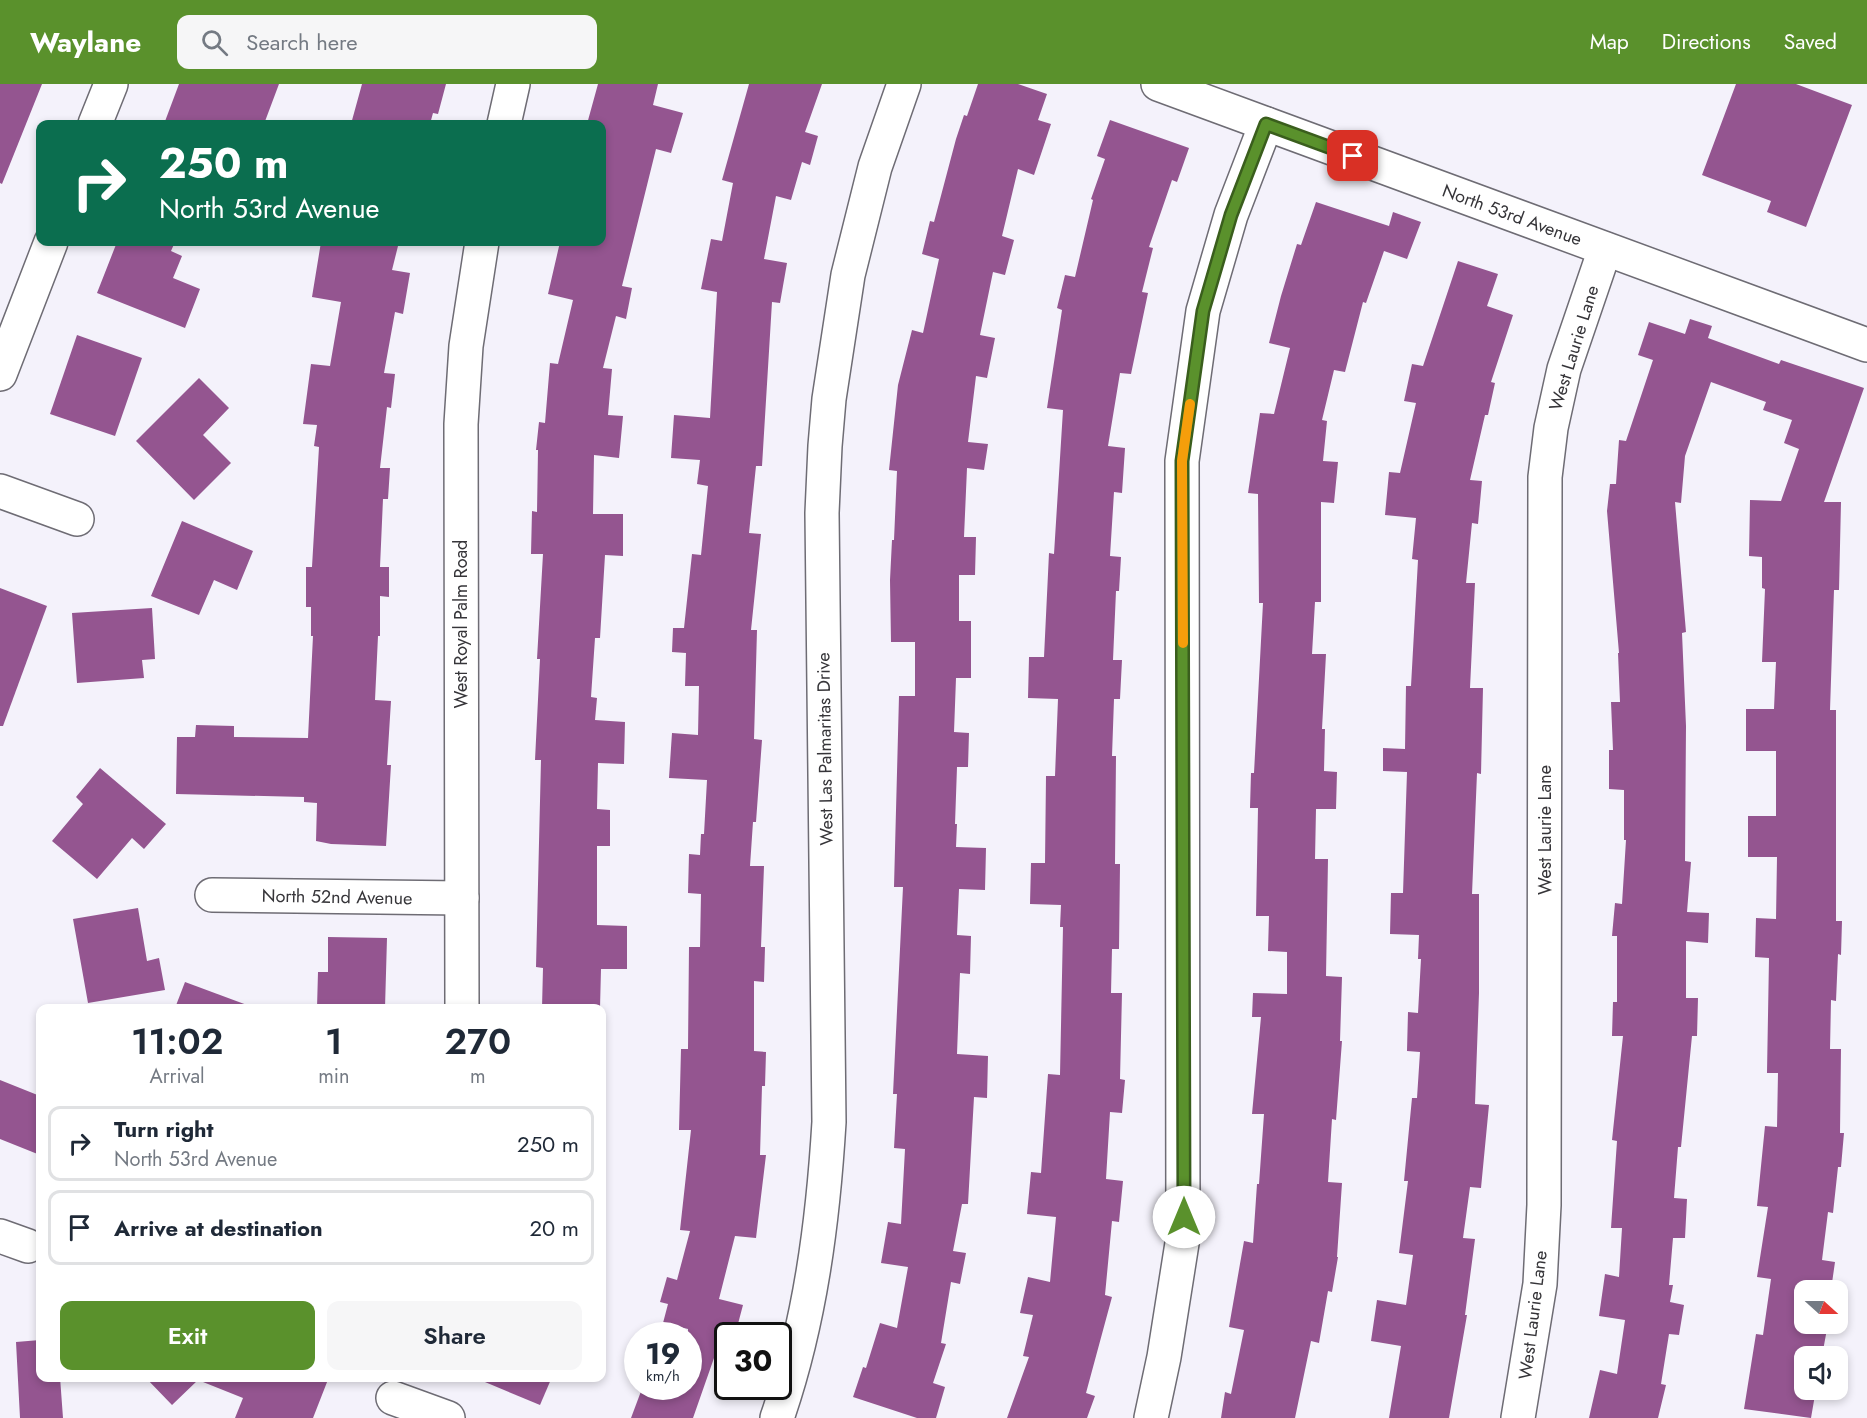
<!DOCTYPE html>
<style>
body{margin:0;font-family:Jost,sans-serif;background:#f6f6f7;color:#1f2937;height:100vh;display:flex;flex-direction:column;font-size:22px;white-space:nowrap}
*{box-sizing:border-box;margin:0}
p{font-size:20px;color:#747a83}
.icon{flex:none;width:33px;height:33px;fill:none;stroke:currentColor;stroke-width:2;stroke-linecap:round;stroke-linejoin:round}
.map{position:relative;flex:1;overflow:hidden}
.side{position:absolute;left:36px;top:920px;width:570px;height:378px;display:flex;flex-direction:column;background:#fff;border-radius:12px;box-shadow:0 3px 9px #0003}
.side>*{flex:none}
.banner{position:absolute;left:36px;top:36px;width:570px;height:126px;border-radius:12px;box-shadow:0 3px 9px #0003;background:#0b6e4f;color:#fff;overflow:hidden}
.needle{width:39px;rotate:111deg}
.fabs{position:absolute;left:1794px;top:1196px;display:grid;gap:12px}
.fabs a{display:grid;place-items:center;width:54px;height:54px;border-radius:12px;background:#fff;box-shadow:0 3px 9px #0003;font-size:30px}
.speed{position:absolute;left:624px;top:1238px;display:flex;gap:12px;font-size:30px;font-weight:700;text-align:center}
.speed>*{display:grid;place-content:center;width:78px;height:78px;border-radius:50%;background:#fff;box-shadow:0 3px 9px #0003;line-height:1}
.speed small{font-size:15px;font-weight:400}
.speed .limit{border:3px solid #111;border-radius:9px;background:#fff;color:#111}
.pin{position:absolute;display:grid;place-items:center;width:51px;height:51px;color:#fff;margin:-26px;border-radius:12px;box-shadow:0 3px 9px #0006}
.me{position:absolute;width:66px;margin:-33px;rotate:0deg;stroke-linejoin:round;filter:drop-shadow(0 0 4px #0008)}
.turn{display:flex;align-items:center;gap:21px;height:126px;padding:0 24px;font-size:27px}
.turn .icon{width:78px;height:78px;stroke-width:2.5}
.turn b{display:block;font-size:42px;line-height:51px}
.eta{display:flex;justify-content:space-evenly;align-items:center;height:102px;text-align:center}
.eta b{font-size:36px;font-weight:600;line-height:42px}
.action{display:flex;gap:12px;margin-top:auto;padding:12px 24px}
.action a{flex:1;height:69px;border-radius:12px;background:#5a912c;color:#fff;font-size:24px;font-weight:600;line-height:69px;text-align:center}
.action a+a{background:#f6f6f7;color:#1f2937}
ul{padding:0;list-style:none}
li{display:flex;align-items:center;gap:18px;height:75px;margin:0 12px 9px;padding:0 12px;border:3px solid #e0e1e3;border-radius:12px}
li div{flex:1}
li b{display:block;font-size:22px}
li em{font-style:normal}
header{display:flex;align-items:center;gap:36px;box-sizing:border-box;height:84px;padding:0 30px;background:#5a912c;color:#fff}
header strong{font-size:28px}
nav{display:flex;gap:33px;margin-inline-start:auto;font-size:21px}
.search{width:420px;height:54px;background:#f6f6f7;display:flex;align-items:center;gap:15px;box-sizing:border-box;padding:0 21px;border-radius:12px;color:#747a83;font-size:22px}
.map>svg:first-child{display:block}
.building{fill:#945590}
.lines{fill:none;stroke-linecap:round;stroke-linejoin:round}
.minor-casing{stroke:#6e6c74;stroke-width:36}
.minor{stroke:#fff;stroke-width:33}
.route-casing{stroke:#3a5e1d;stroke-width:15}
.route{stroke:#5a912c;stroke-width:10}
.slow{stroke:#f59e0b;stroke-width:10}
.labels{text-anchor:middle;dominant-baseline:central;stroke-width:6;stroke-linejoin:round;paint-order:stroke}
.street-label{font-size:18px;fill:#363539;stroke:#fff}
</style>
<header>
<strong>Waylane</strong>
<div class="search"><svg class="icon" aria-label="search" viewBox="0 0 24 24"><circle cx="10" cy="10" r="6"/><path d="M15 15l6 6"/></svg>Search here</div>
<nav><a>Map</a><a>Directions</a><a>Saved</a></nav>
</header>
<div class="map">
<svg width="1867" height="1334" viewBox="0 0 1867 1334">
<rect width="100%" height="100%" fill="#f4f2fb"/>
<g class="building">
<path d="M 0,0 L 42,0 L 2,100 L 0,99 Z"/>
<path d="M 179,0 L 279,0 L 264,40 L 164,40 Z"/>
<path d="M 362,0 L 446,0 L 438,30 L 433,29 L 430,40 L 351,40 Z"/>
<path d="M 598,0 L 658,0 L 653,21 L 683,29 L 671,69 L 656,65 L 622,202 L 632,204 L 626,235 L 616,232 L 603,284 L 612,285 L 608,331 L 623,332 L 619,374 L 594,371 L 593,430 L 623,430 L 623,472 L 605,471 L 600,554 L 595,554 L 591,613 L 597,614 L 595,636 L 625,638 L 624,680 L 598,679 L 597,725 L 610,726 L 610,762 L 597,762 L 597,841 L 627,842 L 627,885 L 601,885 L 600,924 L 542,924 L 543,884 L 536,883 L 541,676 L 535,676 L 540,575 L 537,575 L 543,470 L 531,470 L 532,427 L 537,428 L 538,366 L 536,366 L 539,338 L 545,339 L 550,279 L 558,280 L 573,216 L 548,210 L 560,158 L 602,158 L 602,40 L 587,40 Z"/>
<path d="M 749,0 L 822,0 L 805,48 L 818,52 L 810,81 L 802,78 L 791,116 L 776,112 L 764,175 L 787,179 L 780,219 L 772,218 L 762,382 L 756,382 L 749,449 L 761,450 L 751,546 L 757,546 L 754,655 L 762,656 L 756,738 L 753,738 L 750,782 L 764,782 L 761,863 L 765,863 L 764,898 L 754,897 L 754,967 L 766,968 L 765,1002 L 762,1002 L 760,1071 L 766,1071 L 756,1154 L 735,1152 L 719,1215 L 743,1221 L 735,1251 L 728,1251 L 728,1256 L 721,1254 L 693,1334 L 631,1334 L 643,1302 L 688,1302 L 688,1245 L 663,1239 L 668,1220 L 660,1218 L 667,1193 L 677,1196 L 690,1147 L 680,1146 L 691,1046 L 679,1046 L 681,965 L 688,965 L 689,863 L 700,863 L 701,810 L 688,809 L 689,770 L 700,771 L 701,750 L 704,750 L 707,696 L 669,694 L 672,649 L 698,651 L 699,602 L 685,602 L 686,569 L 672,568 L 673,544 L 684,544 L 692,470 L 701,471 L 708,402 L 697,400 L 700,376 L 671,374 L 674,331 L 710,334 L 717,208 L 701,205 L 711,155 L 722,157 L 733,99 L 722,96 Z"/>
<path d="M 978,0 L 1018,0 L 1047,10 L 1038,36 L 1051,40 L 1034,91 L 1018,85 L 1002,152 L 1014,156 L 1005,191 L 993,188 L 980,251 L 995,254 L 987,294 L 976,292 L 968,358 L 988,360 L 984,386 L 967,384 L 964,453 L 976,453 L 975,491 L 959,491 L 959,537 L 971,537 L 971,594 L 956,594 L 954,648 L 969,649 L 968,683 L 957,683 L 955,740 L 957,740 L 956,763 L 986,764 L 985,806 L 959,805 L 957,851 L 971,852 L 970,890 L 960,889 L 957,970 L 988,972 L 987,1014 L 974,1013 L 968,1120 L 962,1120 L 953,1167 L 966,1169 L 960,1200 L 951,1198 L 941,1259 L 946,1260 L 933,1299 L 945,1303 L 936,1334 L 917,1334 L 853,1313 L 863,1283 L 866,1284 L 880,1239 L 897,1244 L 908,1183 L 881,1179 L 888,1138 L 901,1140 L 905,1065 L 894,1064 L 897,1010 L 893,1010 L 903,803 L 894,803 L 899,612 L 915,612 L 915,558 L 891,558 L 890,496 L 892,456 L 894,456 L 897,387 L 889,386 L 898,301 L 912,246 L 923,249 L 939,175 L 922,170 L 930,137 L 934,138 L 956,55 L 964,31 L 967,32 Z"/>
<path d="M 1736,0 L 1796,0 L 1852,21 L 1806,143 L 1767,128 L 1771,117 L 1702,91 Z"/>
<path d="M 1110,36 L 1189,64 L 1177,98 L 1172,96 L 1149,163 L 1153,164 L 1142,208 L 1148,209 L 1131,290 L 1120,289 L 1108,362 L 1125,364 L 1122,409 L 1114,408 L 1110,472 L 1121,473 L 1119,507 L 1116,507 L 1113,576 L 1122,576 L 1120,615 L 1114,615 L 1112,672 L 1116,672 L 1115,780 L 1120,780 L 1119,865 L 1112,865 L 1111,909 L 1122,909 L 1120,995 L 1125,996 L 1122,1029 L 1110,1028 L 1106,1095 L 1123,1097 L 1119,1138 L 1112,1137 L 1105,1211 L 1112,1213 L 1086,1309 L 1095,1312 L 1087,1334 L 1007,1334 L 1029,1273 L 1023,1272 L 1033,1231 L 1020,1229 L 1028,1193 L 1050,1198 L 1056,1133 L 1027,1130 L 1031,1088 L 1041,1089 L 1048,990 L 1060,991 L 1063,843 L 1060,843 L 1061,821 L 1030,820 L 1031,779 L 1045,779 L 1046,692 L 1055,692 L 1058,615 L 1028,614 L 1029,573 L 1044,573 L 1049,469 L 1054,470 L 1063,326 L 1047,324 L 1062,226 L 1057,224 L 1065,191 L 1075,193 L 1093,116 L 1091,115 L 1105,75 L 1097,72 Z"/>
<path d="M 1316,118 L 1389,142 L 1393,128 L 1421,138 L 1407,175 L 1384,167 L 1366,219 L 1363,218 L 1345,288 L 1334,286 L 1322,336 L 1327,337 L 1323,377 L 1338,378 L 1334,419 L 1321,418 L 1321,518 L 1315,518 L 1312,570 L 1326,570 L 1322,645 L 1325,645 L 1324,687 L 1337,688 L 1336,725 L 1316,725 L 1315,775 L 1328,775 L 1326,892 L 1342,893 L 1340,957 L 1342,957 L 1336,1036 L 1332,1035 L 1328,1098 L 1342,1099 L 1337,1173 L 1338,1173 L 1332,1208 L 1328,1207 L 1319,1259 L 1311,1257 L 1295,1334 L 1221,1334 L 1225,1308 L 1231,1310 L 1244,1246 L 1229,1243 L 1244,1157 L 1253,1159 L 1257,1100 L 1259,1100 L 1264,1030 L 1252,1030 L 1261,933 L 1252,933 L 1253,909 L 1287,910 L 1287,868 L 1268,867 L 1269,832 L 1256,832 L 1258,724 L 1250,724 L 1251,689 L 1254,689 L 1263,519 L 1259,519 L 1258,410 L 1248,409 L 1260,329 L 1274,330 L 1290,264 L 1269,259 L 1281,212 L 1297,160 L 1301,161 Z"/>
<path d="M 117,158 L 175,158 L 171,167 L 182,172 L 173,194 L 200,205 L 185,244 L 97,209 Z"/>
<path d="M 321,158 L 399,158 L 392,186 L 410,189 L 403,230 L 395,228 L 384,289 L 395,290 L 391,324 L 387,323 L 380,384 L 390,384 L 388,415 L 383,415 L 380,483 L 389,483 L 389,513 L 380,512 L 380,552 L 378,552 L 375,616 L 391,617 L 387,681 L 391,681 L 386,762 L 331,760 L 316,757 L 317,719 L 304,718 L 304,713 L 176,710 L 177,653 L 195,653 L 196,641 L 234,642 L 234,653 L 308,654 L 313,552 L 311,552 L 311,523 L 306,523 L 306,483 L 312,483 L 319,363 L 314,362 L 317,341 L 303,340 L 311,280 L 330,282 L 341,218 L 312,213 Z"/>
<path d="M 1458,177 L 1498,190 L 1487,222 L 1513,231 L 1491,298 L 1495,299 L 1488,331 L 1485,331 L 1470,396 L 1482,397 L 1478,440 L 1472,439 L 1466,499 L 1475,499 L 1470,604 L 1483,604 L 1481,690 L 1477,689 L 1472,810 L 1479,810 L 1479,909 L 1475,1020 L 1489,1021 L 1481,1104 L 1470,1103 L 1463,1154 L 1475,1155 L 1465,1231 L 1467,1231 L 1449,1334 L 1389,1334 L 1401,1262 L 1371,1257 L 1377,1216 L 1406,1221 L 1413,1171 L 1399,1169 L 1408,1097 L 1404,1097 L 1412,1014 L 1417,1014 L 1420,968 L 1407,967 L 1408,928 L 1418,929 L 1421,875 L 1418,875 L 1419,851 L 1390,850 L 1391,809 L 1403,809 L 1407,688 L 1383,687 L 1383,664 L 1405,665 L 1406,602 L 1411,602 L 1418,476 L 1412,475 L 1416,434 L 1385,431 L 1389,388 L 1400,389 L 1416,319 L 1404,317 L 1412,280 L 1423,282 Z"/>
<path d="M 1690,235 L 1712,242 L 1708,254 L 1779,280 L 1781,276 L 1864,304 L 1824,418 L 1841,418 L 1839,506 L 1834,506 L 1830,626 L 1836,626 L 1836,837 L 1842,837 L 1841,871 L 1838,870 L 1836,917 L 1831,916 L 1830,965 L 1841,965 L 1840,1049 L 1844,1049 L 1841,1083 L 1838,1083 L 1833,1129 L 1828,1128 L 1822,1176 L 1835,1178 L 1831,1206 L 1804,1206 L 1804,1239 L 1826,1239 L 1827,1245 L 1822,1272 L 1804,1272 L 1804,1305 L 1816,1305 L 1811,1334 L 1744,1325 L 1756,1250 L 1763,1251 L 1771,1195 L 1757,1193 L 1768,1123 L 1757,1122 L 1765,1042 L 1777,1043 L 1778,989 L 1767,989 L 1769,874 L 1755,873 L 1756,834 L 1776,835 L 1777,773 L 1748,773 L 1748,732 L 1776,732 L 1776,667 L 1746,667 L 1746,625 L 1774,625 L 1776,578 L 1762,578 L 1765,505 L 1762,504 L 1762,473 L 1749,472 L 1750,416 L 1781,417 L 1799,365 L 1784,359 L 1792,336 L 1763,326 L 1766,318 L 1711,298 L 1685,372 L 1681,419 L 1675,418 L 1686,548 L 1682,549 L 1686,642 L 1685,777 L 1691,778 L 1687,828 L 1709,829 L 1708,859 L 1686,857 L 1686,914 L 1698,914 L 1697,952 L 1692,952 L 1681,1063 L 1678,1063 L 1674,1114 L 1687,1115 L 1685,1154 L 1673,1154 L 1669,1201 L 1673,1201 L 1670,1218 L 1684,1221 L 1679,1251 L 1669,1250 L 1661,1300 L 1666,1301 L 1658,1334 L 1589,1334 L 1600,1286 L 1617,1290 L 1625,1236 L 1599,1232 L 1605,1190 L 1619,1193 L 1622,1144 L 1611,1144 L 1617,1057 L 1612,1056 L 1623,952 L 1612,952 L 1613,918 L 1617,918 L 1617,852 L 1612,852 L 1615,819 L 1622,820 L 1626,756 L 1624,756 L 1624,706 L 1609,705 L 1609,666 L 1613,666 L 1611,618 L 1620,618 L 1618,569 L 1619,569 L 1607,427 L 1610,400 L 1616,400 L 1619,356 L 1626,357 L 1653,276 L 1638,271 L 1649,238 L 1685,250 Z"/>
<path d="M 77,251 L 142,274 L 115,352 L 50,330 Z"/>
<path d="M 199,294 L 229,324 L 203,351 L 231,379 L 194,416 L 136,357 Z"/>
<path d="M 182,437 L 253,467 L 237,506 L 214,496 L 199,531 L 151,512 Z"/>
<path d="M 0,504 L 47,522 L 3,642 L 0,642 Z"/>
<path d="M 152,524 L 155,575 L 142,576 L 144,594 L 77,599 L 72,529 Z"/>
<path d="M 100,684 L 166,740 L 144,765 L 132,754 L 97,795 L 52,757 L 83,720 L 76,713 Z"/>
<path d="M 138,824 L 147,877 L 159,874 L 165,906 L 88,919 L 73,835 Z"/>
<path d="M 328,853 L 387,854 L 385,924 L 317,924 L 318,888 L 328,888 Z"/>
<path d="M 185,898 L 247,921 L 246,924 L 175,924 Z"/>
<path d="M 0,996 L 40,1012 L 40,1071 L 0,1055 Z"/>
<path d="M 40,1256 L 40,1293 L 60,1293 L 63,1334 L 20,1334 L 16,1258 Z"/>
<path d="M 145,1293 L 329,1293 L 313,1334 L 235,1334 L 243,1314 L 198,1296 L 172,1321 Z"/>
<path d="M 473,1293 L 552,1293 L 540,1321 Z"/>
</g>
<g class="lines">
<g class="minor-casing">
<g id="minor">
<path d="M 1158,0 L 1867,261"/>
<path d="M 95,40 L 111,0"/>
<path d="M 504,40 L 513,0"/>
<path d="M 0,290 L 51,158"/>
<path d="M 0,407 L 77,435"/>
<path d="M 212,811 L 462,814"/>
<path d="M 462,924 L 461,340 L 466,262 L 482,158"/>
<path d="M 0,1152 L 28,1162"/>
<path d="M 393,1314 L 448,1334"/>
<path d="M 777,1334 C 810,1239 823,1138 829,1038 L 822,429 L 825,362 L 829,315 L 848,191 L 875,83 L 904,0"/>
<path d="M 1151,1334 L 1164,1273 L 1183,1153 L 1182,377 L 1203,227 L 1231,131 L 1266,40"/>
<path d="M 1518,1334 L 1540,1200 L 1544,1121 L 1545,393 L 1551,344 L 1564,285 L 1605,165"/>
</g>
</g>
<use href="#minor" class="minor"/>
</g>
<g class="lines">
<g class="route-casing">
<path id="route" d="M 1184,1133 L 1182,377 L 1203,227 L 1231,131 L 1266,40 L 1353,72"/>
</g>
<use href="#route" class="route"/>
<path class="slow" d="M 1183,559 L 1182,377 L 1190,320"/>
</g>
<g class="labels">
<g class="street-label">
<text transform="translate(1512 131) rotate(20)">North 53rd Avenue</text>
<text transform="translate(1574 264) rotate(-73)">West Laurie Lane</text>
<text transform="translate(461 540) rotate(-90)">West Royal Palm Road</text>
<text transform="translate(825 665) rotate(-91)">West Las Palmaritas Drive</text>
<text transform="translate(1545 746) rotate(-90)">West Laurie Lane</text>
<text transform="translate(337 813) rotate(1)">North 52nd Avenue</text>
<text transform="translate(1533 1231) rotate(-83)">West Laurie Lane</text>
</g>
</g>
</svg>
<div class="fabs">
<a><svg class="needle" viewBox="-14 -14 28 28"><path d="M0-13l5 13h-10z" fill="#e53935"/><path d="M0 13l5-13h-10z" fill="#747a83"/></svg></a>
<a><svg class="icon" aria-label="sound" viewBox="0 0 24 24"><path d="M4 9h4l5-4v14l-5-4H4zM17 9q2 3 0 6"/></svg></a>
</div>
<div class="speed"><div>19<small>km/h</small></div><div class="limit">30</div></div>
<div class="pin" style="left:1353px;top:72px;background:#d93025"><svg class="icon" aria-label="arrive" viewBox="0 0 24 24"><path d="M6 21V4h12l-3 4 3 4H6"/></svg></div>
<svg class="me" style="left:1184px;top:1133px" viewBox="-20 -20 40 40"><circle r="19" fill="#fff"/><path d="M0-13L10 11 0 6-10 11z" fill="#5a912c"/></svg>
<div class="banner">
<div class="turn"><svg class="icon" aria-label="right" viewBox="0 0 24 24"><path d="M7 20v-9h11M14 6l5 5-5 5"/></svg><div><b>250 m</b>North 53rd Avenue</div></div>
</div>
<section class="side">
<div class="eta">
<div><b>11:02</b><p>Arrival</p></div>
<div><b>1</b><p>min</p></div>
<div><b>270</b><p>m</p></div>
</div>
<ul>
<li><svg class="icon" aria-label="right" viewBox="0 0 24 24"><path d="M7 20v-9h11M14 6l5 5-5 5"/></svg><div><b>Turn right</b><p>North 53rd Avenue</p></div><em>250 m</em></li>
<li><svg class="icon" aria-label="arrive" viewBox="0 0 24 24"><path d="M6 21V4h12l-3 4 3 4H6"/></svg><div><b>Arrive at destination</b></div><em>20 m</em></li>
</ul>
<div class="action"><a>Exit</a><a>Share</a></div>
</section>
</div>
